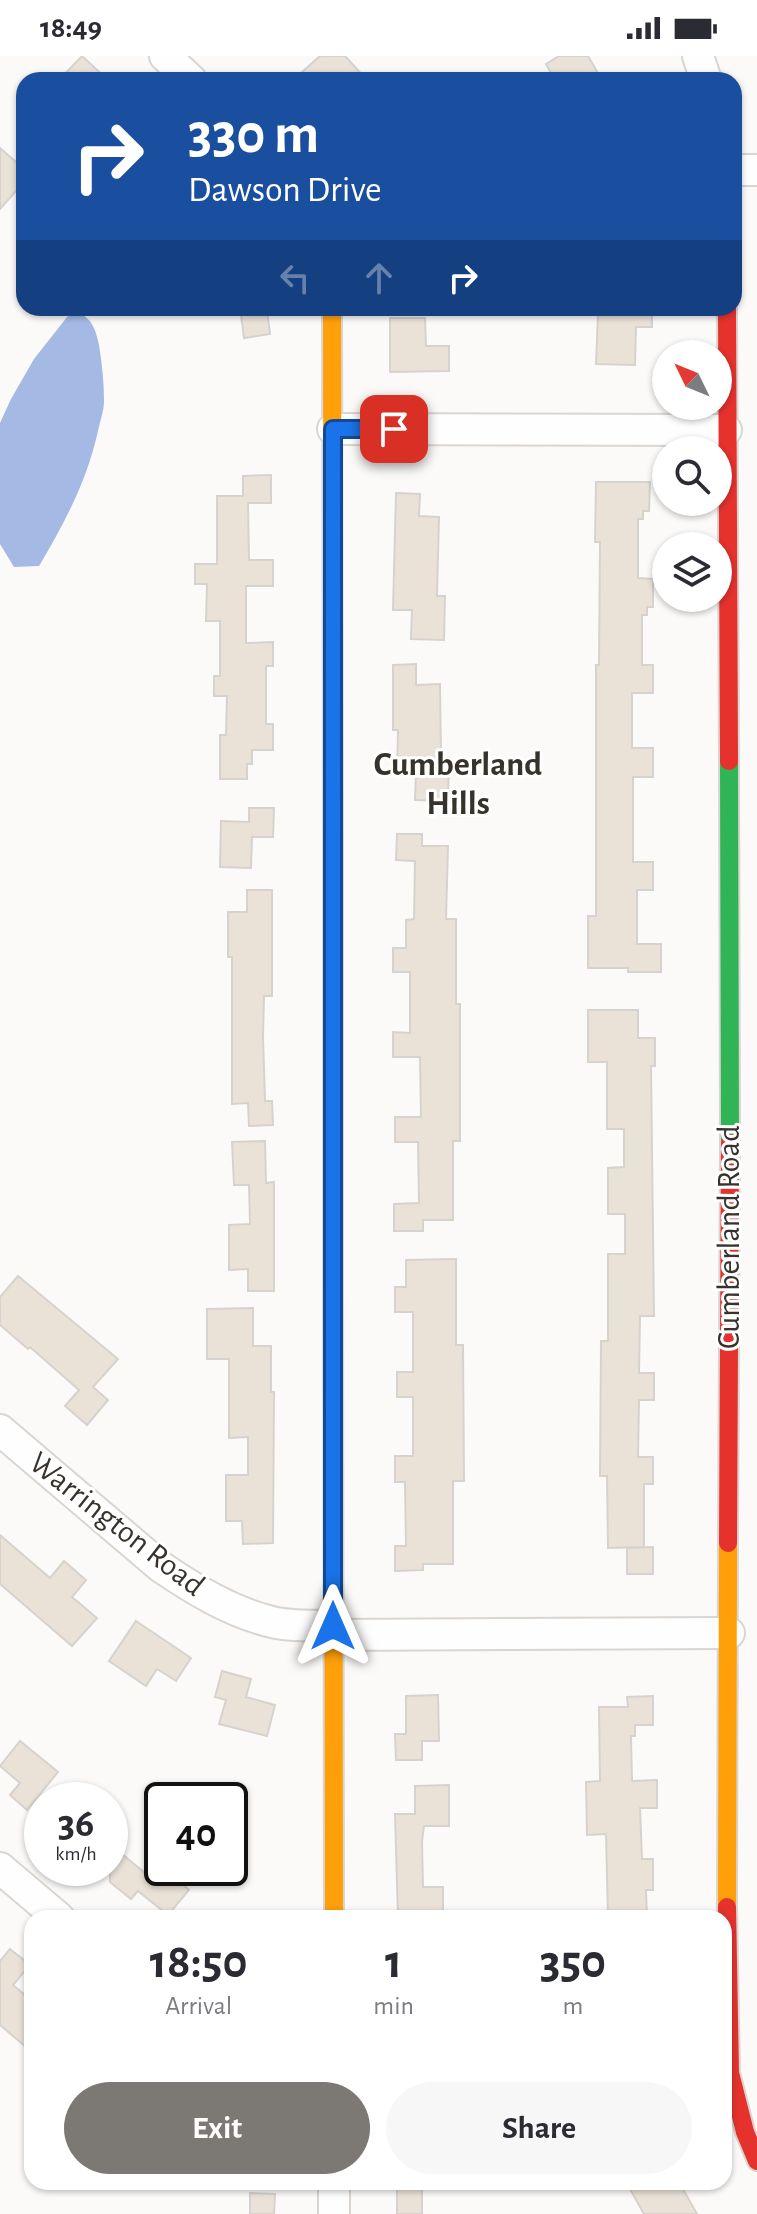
<!DOCTYPE html>
<style>
body{margin:0;font-family:"Alegreya Sans",sans-serif;background:#f7f7f7;color:#2b2b33;height:100vh;display:flex;flex-direction:column;font-size:30px;white-space:nowrap}
*{box-sizing:border-box;margin:0}
p{font-size:26px;color:#7c7c81}
.icon{flex:none;width:44px;height:44px;fill:none;stroke:currentColor;stroke-width:2;stroke-linecap:round;stroke-linejoin:round}
.map{position:relative;flex:1;overflow:hidden}
.drawer{position:absolute;left:24px;top:1854px;width:708px;height:280px;display:flex;flex-direction:column;background:#fff;border-radius:24px;box-shadow:0 2px 6px #0004}
.drawer>*{flex:none}
.banner{position:absolute;left:16px;top:16px;width:726px;height:244px;border-radius:24px;box-shadow:0 2px 6px #0004;background:#1a4fa0;color:#fff;overflow:hidden}
.needle{width:52px;rotate:313deg}
.tools{position:absolute;left:652px;top:284px;display:grid;gap:16px}
.tools a{display:grid;place-items:center;width:80px;height:80px;border-radius:50%;background:#fff;box-shadow:0 2px 6px #0004;font-size:40px}
.speed{position:absolute;left:24px;top:1726px;display:flex;gap:16px;font-size:40px;font-weight:700;text-align:center}
.speed>*{display:grid;place-content:center;width:104px;height:104px;border-radius:50%;background:#fff;box-shadow:0 2px 6px #0004;line-height:1}
.speed small{font-size:20px;font-weight:400}
.speed .limit{border:4px solid #111;border-radius:12px;background:#fff;color:#111}
.pin{position:absolute;display:grid;place-items:center;width:68px;height:68px;color:#fff;margin:-34px;border-radius:16px;box-shadow:0 4px 12px #0006}
.me{position:absolute;width:88px;margin:-44px;rotate:0deg;stroke-linejoin:round;filter:drop-shadow(0 0 6px #0008)}
.turn{display:flex;align-items:center;gap:28px;height:168px;padding:0 40px;font-size:36px}
.turn .icon{width:104px;height:104px;stroke-width:2.5}
.turn b{display:block;font-size:56px;line-height:68px}
.lanes{display:flex;align-items:center;height:76px;padding:0 40px;background:#0003;justify-content:center;gap:40px;direction:ltr}
.lanes .off{opacity:.35}
.eta{display:flex;justify-content:space-evenly;align-items:center;height:136px;text-align:center}
.eta b{font-size:48px;font-weight:700;line-height:56px}
.primary-button{display:flex;gap:16px;margin-top:auto;padding:16px 40px}
.primary-button a{flex:1;height:92px;border-radius:48px;background:#7c7873;color:#fff;font-size:32px;font-weight:700;line-height:92px;text-align:center}
.primary-button a+a{background:#f7f7f7;color:#2b2b33}
.status{display:flex;justify-content:space-between;align-items:center;height:56px;padding:0 40px;background:#fff;direction:ltr}
.status svg{height:22px;fill:currentColor}
.map>svg:first-child{display:block}
.water{fill:#a4bae4}
.building{fill:#eae2d7;stroke:#d6d2ce;stroke-width:2}
.lines{fill:none;stroke-linecap:round;stroke-linejoin:round}
.street-casing{stroke:#d9d5d1;stroke-width:34}
.fast-casing{stroke:#d9d5d1;stroke-width:22}
.slow-casing{stroke:#d9d5d1;stroke-width:22}
.jam-casing{stroke:#d9d5d1;stroke-width:22}
.street{stroke:#fffefe;stroke-width:30}
.fast{stroke:#30b455;stroke-width:18}
.slow{stroke:#ff9f0a;stroke-width:18}
.jam{stroke:#e5322d;stroke-width:18}
.route-casing{stroke:#114b97;stroke-width:20}
.route{stroke:#1a73e8;stroke-width:14}
.labels{text-anchor:middle;dominant-baseline:central;stroke-width:6;stroke-linejoin:round;paint-order:stroke}
.street-label{font-size:32px;fill:#37322b;stroke:#fff}
.neighbourhood-label{font-size:34px;font-weight:bold;fill:#37322b;stroke:#fff}
</style>
<div class="status"><b>18:49</b><svg viewBox="0 0 49 12"><path d="M0 12V9h3v3zM5 12V6h3v6zM10 12V3h3v9zM15 12V0h3v12zM26 1h20v11H26zM47 4h2v5h-2z"/></svg></div>
<div class="map">
<svg width="757" height="2158" viewBox="0 0 757 2158">
<rect width="100%" height="100%" fill="#fcfaf8"/>
<path class="water" d="M 76,257 C 92,260 96,275 99,289 C 102,308 104,326 104,345 C 104,355 100,365 98,375 C 87,425 65,466 39,510 L 14,511 L 0,488 L 0,367 L 11,343 L 34,303 L 67,261 Z"/>
<g class="building">
<path d="M 82,0 L 108,24 L 59,24 Z"/>
<path d="M 320,0 L 345,0 L 367,24 L 293,24 Z"/>
<path d="M 559,0 L 588,0 L 602,24 L 555,24 L 546,8 Z"/>
<path d="M 0,92 L 24,113 L 24,126 L 0,153 Z"/>
<path d="M 240,252 L 262,252 L 263,255 L 267,254 L 270,278 L 244,282 Z"/>
<path d="M 624,252 L 652,252 L 652,271 L 636,271 L 635,309 L 596,308 L 598,257 L 624,257 Z"/>
<path d="M 390,262 L 425,262 L 426,290 L 449,290 L 449,315 L 390,316 Z"/>
<path d="M 271,419 L 271,447 L 248,447 L 249,504 L 273,504 L 273,530 L 246,530 L 246,587 L 273,586 L 273,610 L 266,610 L 266,668 L 273,668 L 273,694 L 252,694 L 252,708 L 247,708 L 247,723 L 220,723 L 220,679 L 226,679 L 227,640 L 214,640 L 214,620 L 220,620 L 220,565 L 206,565 L 207,528 L 195,528 L 195,508 L 217,508 L 217,440 L 243,440 L 243,420 Z"/>
<path d="M 596,426 L 650,426 L 649,455 L 643,455 L 643,463 L 638,463 L 638,522 L 653,523 L 653,551 L 647,551 L 647,559 L 642,559 L 642,609 L 653,609 L 653,637 L 632,637 L 632,692 L 653,692 L 653,721 L 633,721 L 633,806 L 653,806 L 653,834 L 637,834 L 637,888 L 661,888 L 661,916 L 628,916 L 628,912 L 588,912 L 588,860 L 596,860 L 596,609 L 599,609 L 600,486 L 595,486 Z"/>
<path d="M 396,437 L 420,438 L 419,460 L 439,461 L 437,540 L 445,540 L 444,584 L 411,583 L 412,554 L 393,554 Z"/>
<path d="M 416,608 L 416,629 L 440,628 L 441,701 L 449,701 L 448,745 L 415,744 L 416,716 L 397,716 L 398,674 L 393,674 L 393,609 Z"/>
<path d="M 249,752 L 274,752 L 273,781 L 252,781 L 251,812 L 220,811 L 221,765 L 249,766 Z"/>
<path d="M 397,778 L 422,778 L 422,790 L 448,790 L 446,863 L 456,863 L 456,948 L 460,948 L 460,1085 L 453,1085 L 453,1164 L 423,1164 L 423,1175 L 394,1175 L 394,1148 L 419,1147 L 418,1086 L 395,1086 L 395,1061 L 421,1061 L 420,1001 L 393,1001 L 393,976 L 410,977 L 410,916 L 393,916 L 393,892 L 406,892 L 406,864 L 414,863 L 415,805 L 396,804 Z"/>
<path d="M 247,834 L 272,834 L 272,940 L 264,940 L 263,981 L 265,1045 L 272,1045 L 273,1069 L 249,1070 L 248,1047 L 232,1048 L 232,901 L 228,901 L 228,856 L 247,856 Z"/>
<path d="M 588,954 L 638,954 L 638,982 L 655,982 L 655,1010 L 651,1010 L 654,1260 L 640,1260 L 639,1317 L 654,1317 L 654,1344 L 639,1344 L 638,1401 L 653,1401 L 653,1428 L 644,1428 L 644,1491 L 608,1492 L 607,1420 L 600,1420 L 601,1285 L 608,1285 L 608,1198 L 625,1198 L 625,1158 L 608,1158 L 608,1112 L 624,1111 L 624,1073 L 607,1073 L 607,1006 L 588,1006 Z"/>
<path d="M 265,1085 L 266,1127 L 274,1126 L 274,1235 L 248,1235 L 248,1213 L 229,1214 L 229,1169 L 250,1168 L 249,1129 L 234,1129 L 232,1086 Z"/>
<path d="M 456,1203 L 456,1289 L 463,1289 L 464,1425 L 453,1425 L 453,1508 L 423,1508 L 423,1514 L 395,1515 L 395,1490 L 406,1490 L 405,1426 L 395,1426 L 395,1400 L 413,1400 L 413,1341 L 397,1341 L 397,1316 L 413,1316 L 413,1256 L 395,1256 L 395,1231 L 406,1231 L 406,1204 Z"/>
<path d="M 18,1220 L 118,1303 L 93,1331 L 108,1344 L 87,1369 L 65,1350 L 79,1334 L 30,1291 L 28,1293 L 0,1269 L 0,1241 Z"/>
<path d="M 253,1252 L 253,1290 L 271,1290 L 271,1336 L 274,1336 L 273,1487 L 243,1488 L 242,1465 L 226,1465 L 226,1419 L 248,1419 L 248,1381 L 229,1382 L 229,1303 L 207,1303 L 207,1253 Z"/>
<path d="M 0,1479 L 50,1522 L 64,1505 L 86,1524 L 72,1541 L 97,1562 L 72,1590 L 0,1528 Z"/>
<path d="M 653,1491 L 653,1518 L 627,1518 L 627,1492 Z"/>
<path d="M 136,1565 L 191,1602 L 176,1625 L 157,1613 L 146,1630 L 109,1605 Z"/>
<path d="M 222,1615 L 251,1623 L 246,1641 L 275,1649 L 267,1680 L 219,1668 L 226,1644 L 215,1641 Z"/>
<path d="M 438,1639 L 439,1685 L 422,1685 L 422,1704 L 396,1704 L 395,1678 L 406,1678 L 406,1640 Z"/>
<path d="M 653,1640 L 653,1669 L 635,1669 L 635,1680 L 631,1680 L 632,1725 L 657,1724 L 657,1752 L 640,1752 L 642,1803 L 653,1803 L 653,1834 L 646,1834 L 647,1862 L 608,1862 L 606,1778 L 587,1779 L 586,1726 L 600,1725 L 599,1651 L 628,1651 L 627,1641 Z"/>
<path d="M 20,1685 L 58,1716 L 27,1754 L 10,1739 L 20,1727 L 0,1710 Z"/>
<path d="M 449,1729 L 449,1770 L 424,1770 L 422,1786 L 423,1831 L 443,1831 L 443,1862 L 398,1862 L 395,1758 L 415,1758 L 415,1730 Z"/>
<path d="M 110,1788 L 145,1817 L 154,1805 L 189,1834 L 168,1859 L 138,1835 L 131,1843 L 110,1826 Z"/>
<path d="M 10,1893 L 30,1909 L 13,1929 L 32,1945 L 32,1996 L 0,1969 L 0,1905 Z"/>
<rect x="397" y="2126" width="25" height="32"/>
<path d="M 626,2126 L 679,2126 L 697,2158 L 644,2158 Z"/>
<path d="M 250,2137 L 275,2138 L 274,2158 L 250,2158 Z"/>
</g>
<g class="lines">
<g class="street-casing">
<g id="street">
<path d="M 165,0 L 191,24"/>
<path d="M 698,0 L 706,24"/>
<path d="M 734,114 L 757,114"/>
<path d="M 333,373 L 726,374"/>
<path d="M 0,1374 L 161,1511 C 195,1534 231,1556 272,1566 C 291,1571 313,1569 333,1570"/>
<path d="M 334,1579 L 729,1577"/>
<path d="M 0,1812 L 59,1862"/>
<path d="M 334,2158 L 334,2126"/>
</g>
</g>
<g class="fast-casing">
<path id="fast" d="M 729,705 L 730,1087"/>
</g>
<g class="slow-casing">
<g id="slow">
<path d="M 332,252 L 333,791"/>
<path d="M 333,1211 L 334,1862"/>
<path d="M 727,1851 L 728,1487"/>
</g>
</g>
<g class="jam-casing">
<g id="jam">
<path d="M 727,252 L 729,705"/>
<path d="M 333,791 L 333,1211"/>
<path d="M 728,1487 L 730,1087"/>
<path d="M 727,1851 L 730,2017 L 745,2076 L 757,2105"/>
</g>
</g>
<use href="#street" class="street"/>
<use href="#fast" class="fast"/>
<use href="#slow" class="slow"/>
<use href="#jam" class="jam"/>
</g>
<g class="lines">
<g class="route-casing">
<path id="route" d="M 333,1570 L 333,373 L 394,373"/>
</g>
<use href="#route" class="route"/>
</g>
<g class="labels">
<g class="street-label">
<text transform="translate(729 1181) rotate(-90)">Cumberland Road</text>
<text transform="translate(117 1468) rotate(38)">Warrington Road</text>
</g>
<g class="neighbourhood-label">
<text x="458" y="709">Cumberland<tspan x="458" dy="39">Hills</tspan></text>
</g>
</g>
</svg>
<div class="tools">
<a><svg class="needle" viewBox="-14 -14 28 28"><path d="M0-13l5 13h-10z" fill="#e53935"/><path d="M0 13l5-13h-10z" fill="#7c7c81"/></svg></a>
<a><svg class="icon" aria-label="search" viewBox="0 0 24 24"><circle cx="10" cy="10" r="6"/><path d="M15 15l6 6"/></svg></a>
<a><svg class="icon" aria-label="layers" viewBox="0 0 24 24"><path d="M12 4l9 5-9 5-9-5zM3 14l9 5 9-5"/></svg></a>
</div>
<div class="speed"><div>36<small>km/h</small></div><div class="limit">40</div></div>
<div class="pin" style="left:394px;top:373px;background:#d93025"><svg class="icon" aria-label="arrive" viewBox="0 0 24 24"><path d="M6 21V4h12l-3 4 3 4H6"/></svg></div>
<svg class="me" style="left:333px;top:1570px" viewBox="-20 -20 40 40"><path d="M0-17L14 15 0 8-14 15z" fill="#1a73e8" stroke="#fff" stroke-width="4"/></svg>
<div class="banner">
<div class="turn"><svg class="icon" aria-label="right" viewBox="0 0 24 24"><path d="M7 20v-9h11M14 6l5 5-5 5"/></svg><div><b>330 m</b>Dawson Drive</div></div>
<div class="lanes"><svg class="icon off" aria-label="left" viewBox="0 0 24 24"><path d="M17 20v-9H6M10 6l-5 5 5 5"/></svg><svg class="icon off" aria-label="ahead" viewBox="0 0 24 24"><path d="M12 20V5M6 11l6-6 6 6"/></svg><svg class="icon" aria-label="right" viewBox="0 0 24 24"><path d="M7 20v-9h11M14 6l5 5-5 5"/></svg></div>
</div>
<section class="drawer">
<div class="eta">
<div><b>18:50</b><p>Arrival</p></div>
<div><b>1</b><p>min</p></div>
<div><b>350</b><p>m</p></div>
</div>
<div class="primary-button"><a>Exit</a><a>Share</a></div>
</section>
</div>
